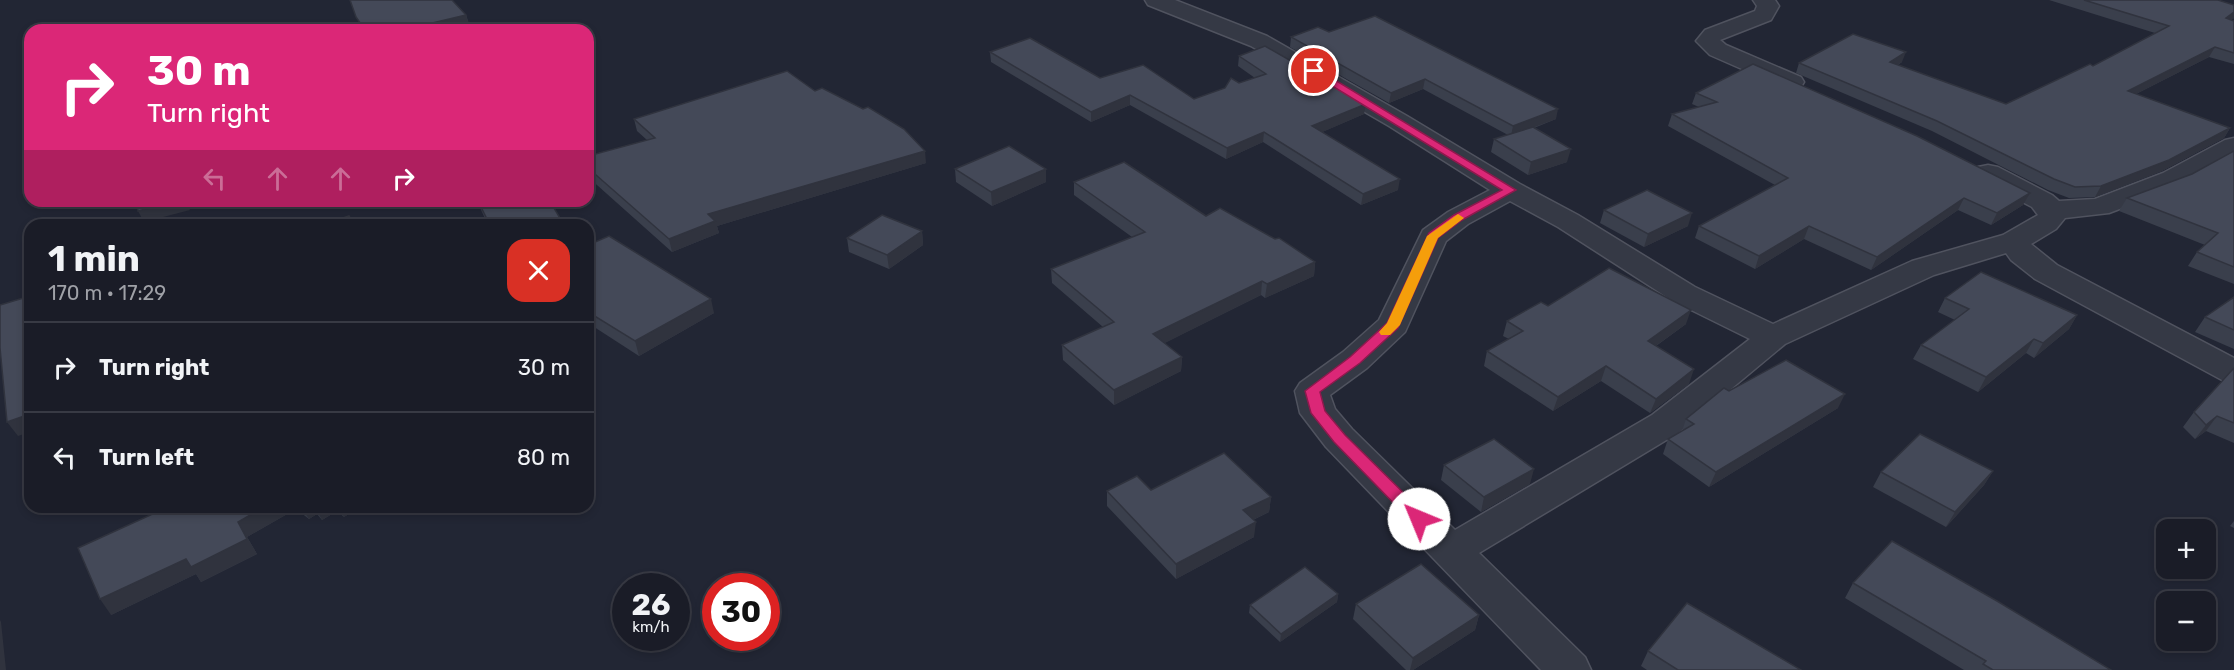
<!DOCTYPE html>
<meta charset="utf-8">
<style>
body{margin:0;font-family:Rubik,sans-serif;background:#272933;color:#f1f3f6;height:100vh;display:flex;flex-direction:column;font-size:22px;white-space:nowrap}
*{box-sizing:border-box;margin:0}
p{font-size:20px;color:#9fa1a7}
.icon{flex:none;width:33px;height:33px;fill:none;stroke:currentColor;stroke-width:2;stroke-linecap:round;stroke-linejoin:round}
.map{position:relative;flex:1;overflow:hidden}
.panel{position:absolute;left:24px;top:219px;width:570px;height:294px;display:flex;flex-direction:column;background:#1a1c27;border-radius:18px;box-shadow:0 3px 9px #0003,0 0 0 2px #383a44}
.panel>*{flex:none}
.top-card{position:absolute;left:24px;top:24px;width:570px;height:183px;border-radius:18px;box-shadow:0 3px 9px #0003,0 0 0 2px #383a44;background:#db2777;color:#fff;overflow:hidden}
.controls{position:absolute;left:2156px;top:519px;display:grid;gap:12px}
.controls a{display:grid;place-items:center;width:60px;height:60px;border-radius:12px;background:#1a1c27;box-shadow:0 3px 9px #0003,0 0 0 2px #383a44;font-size:30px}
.speed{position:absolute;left:612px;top:573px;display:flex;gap:12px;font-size:30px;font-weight:700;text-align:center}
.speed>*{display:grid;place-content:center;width:78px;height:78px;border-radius:50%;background:#1a1c27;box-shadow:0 3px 9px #0003,0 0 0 2px #383a44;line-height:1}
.speed small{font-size:15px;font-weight:400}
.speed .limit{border:9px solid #d22;background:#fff;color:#111}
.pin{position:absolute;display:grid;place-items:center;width:51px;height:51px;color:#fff;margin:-26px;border:3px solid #fff;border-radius:50%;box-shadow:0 2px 6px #0007}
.me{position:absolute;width:66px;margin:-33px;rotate:315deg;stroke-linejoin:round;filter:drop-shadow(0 0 4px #0008)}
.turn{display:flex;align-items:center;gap:21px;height:126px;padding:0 24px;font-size:27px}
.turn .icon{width:78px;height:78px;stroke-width:2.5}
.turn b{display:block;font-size:42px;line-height:51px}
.lanes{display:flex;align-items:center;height:57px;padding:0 24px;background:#0003;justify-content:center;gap:30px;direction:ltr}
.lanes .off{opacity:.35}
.round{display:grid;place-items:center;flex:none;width:63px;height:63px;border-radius:18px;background:#272933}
.summary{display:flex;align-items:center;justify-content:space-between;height:102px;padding:0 24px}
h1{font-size:36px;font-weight:700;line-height:45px}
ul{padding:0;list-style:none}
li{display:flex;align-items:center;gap:18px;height:90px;padding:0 24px;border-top:2px solid #383a44}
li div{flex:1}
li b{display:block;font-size:22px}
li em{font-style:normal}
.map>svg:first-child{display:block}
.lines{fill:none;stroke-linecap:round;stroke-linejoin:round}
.minor-casing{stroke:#50535f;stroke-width:3}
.minor{fill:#353945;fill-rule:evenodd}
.wall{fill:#3a3f4c}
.shaded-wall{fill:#30333e}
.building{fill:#444958;stroke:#30333e;stroke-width:1.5}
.route{fill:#db2777;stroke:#8e194d;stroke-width:1.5}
.slow{fill:#f59e0b}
</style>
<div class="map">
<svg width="2234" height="670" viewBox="0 0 2234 670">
<rect width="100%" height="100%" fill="#222634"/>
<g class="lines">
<g class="minor-casing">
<g id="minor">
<path d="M 1145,0 L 1175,0 L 1267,36 L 1407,116 L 1520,184 L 1578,215 L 1695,287 L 1773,324 L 1912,261 L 2003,235 L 2038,215 L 2032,207 L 1978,179 L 1974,173 L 1978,167 L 1988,165 L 1998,167 L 2052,195 L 2059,201 L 2095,199 L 2163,173 L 2225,140 L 2234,138 L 2234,157 L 2183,185 L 2109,213 L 2065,218 L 2056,229 L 2031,244 L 2057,265 L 2234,358 L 2234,383 L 2222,380 L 2035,279 L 2011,260 L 2006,253 L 1934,275 L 1785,344 L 1678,433 L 1479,553 L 1585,657 L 1591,670 L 1541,670 L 1326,447 L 1300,413 L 1295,391 L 1300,383 L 1343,352 L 1379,320 L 1423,230 L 1448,212 L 1490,190 L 1389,126 L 1251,46 L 1148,5 ZM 1510,201 L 1558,227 L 1673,301 L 1750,339 L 1652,415 L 1455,530 L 1352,429 L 1335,409 L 1330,395 L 1367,368 L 1405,332 L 1446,241 L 1468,224 Z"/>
<path d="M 1753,0 L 1775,0 L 1779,6 L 1771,20 L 1720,40 L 1726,45 L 1801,77 L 1804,82 L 1801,87 L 1792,89 L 1783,87 L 1710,55 L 1696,41 L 1705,30 L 1755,11 L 1757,6 Z"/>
</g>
</g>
<use href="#minor" class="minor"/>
</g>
<g class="wall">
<path d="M 350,0 L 466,15 L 469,24 L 445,30 L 363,30 Z"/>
<path d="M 2049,0 L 2218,0 L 2234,18 L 2231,20 L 2234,21 L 2234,64 L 2209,57 L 2136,94 L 2230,128 L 2224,138 L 2162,171 L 2095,197 L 2069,198 L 2048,190 L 1932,131 L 1796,73 L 1799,63 L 1902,62 L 1898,65 L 2006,104 L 2093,66 L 2155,33 Z"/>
<path d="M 1329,32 L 1556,119 L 1534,128 L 1567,162 L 1528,175 L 1491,152 L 1494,139 L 1508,135 L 1423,89 L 1389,103 L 1290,47 L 1291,37 Z"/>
<path d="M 990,52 L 1194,99 L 1255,78 L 1238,66 L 1239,56 L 1364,114 L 1322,132 L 1398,190 L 1361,205 L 1263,142 L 1226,159 L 1130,105 L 1091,122 L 991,62 Z"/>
<path d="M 815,91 L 926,163 L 717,226 L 719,233 L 672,252 L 588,177 L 588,156 L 647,140 L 637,131 L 634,119 Z"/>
<path d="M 1696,93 L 2023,205 L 1991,225 L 1958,210 L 1871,270 L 1804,239 L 1755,269 L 1695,238 L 1699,226 L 1775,185 L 1668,126 L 1672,114 L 1699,107 L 1692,104 Z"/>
<path d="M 2234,151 L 2234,284 L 2188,266 L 2197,252 L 2205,245 L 2119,211 L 2127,198 L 2192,174 Z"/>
<path d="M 955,169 L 1046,182 L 992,206 L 956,182 Z"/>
<path d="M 1074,182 L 1206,216 L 1315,262 L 1314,276 L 1265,298 L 1261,295 L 1164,343 L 1182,357 L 1181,371 L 1114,405 L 1063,360 L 1062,345 L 1103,327 L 1052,283 L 1051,269 L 1132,237 L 1074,195 Z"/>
<path d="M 477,201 L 478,201 L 564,225 L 488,225 Z"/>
<path d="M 1604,210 L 1688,226 L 1644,247 L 1600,223 Z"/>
<path d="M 922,231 L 923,245 L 889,269 L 849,252 L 847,238 Z"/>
<path d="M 588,245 L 714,313 L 639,356 L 588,323 Z"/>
<path d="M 2234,297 L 2234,349 L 2195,332 L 2205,317 Z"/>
<path d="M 1945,298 L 2077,315 L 2069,329 L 2034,358 L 2026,353 L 1978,392 L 1913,359 L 1921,345 L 1955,320 L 1938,312 Z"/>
<path d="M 1548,306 L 1686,324 L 1656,346 L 1689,384 L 1650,413 L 1601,381 L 1553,411 L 1484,366 L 1487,351 L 1509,339 L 1503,336 L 1507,321 Z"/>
<path d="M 2234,368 L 2234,443 L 2206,431 L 2195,439 L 2183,427 L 2194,412 Z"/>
<path d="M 1729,391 L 1838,408 L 1709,487 L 1663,454 L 1668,439 L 1682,431 L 1686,419 Z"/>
<path d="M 1444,465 L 1530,484 L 1481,512 L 1441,480 Z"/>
<path d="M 1993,471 L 1984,485 L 1946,527 L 1873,487 L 1881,472 Z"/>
<path d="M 1151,490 L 1271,497 L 1269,512 L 1253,520 L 1254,537 L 1176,579 L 1107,506 L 1107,491 Z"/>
<path d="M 168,507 L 360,507 L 344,517 L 337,511 L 322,520 L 317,514 L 309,519 L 296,509 L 247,537 L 257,554 L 201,582 L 196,574 L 111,615 Z"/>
<path d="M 2234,521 L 2234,528 L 2230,526 Z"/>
<path d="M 1853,583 L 2111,670 L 1964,670 L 1845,598 Z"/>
<path d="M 1338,594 L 1337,602 L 1280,642 L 1249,613 L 1250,605 Z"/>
<path d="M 1356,604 L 1479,615 L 1475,630 L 1413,670 L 1406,670 L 1353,619 Z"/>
<path d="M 1648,651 L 1801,670 L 1647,670 L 1641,666 Z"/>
</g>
<g class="shaded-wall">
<path d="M 2234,12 L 2234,18 L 2220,28 L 2226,18 Z"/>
<path d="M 466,15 L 469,24 L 445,30 L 403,30 Z"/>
<path d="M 2215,47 L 2209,57 L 2122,101 L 2128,91 Z"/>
<path d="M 1906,52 L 1902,62 L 1885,72 L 1890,62 Z"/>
<path d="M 1425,79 L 1423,89 L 1389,103 L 1391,93 Z"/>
<path d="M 1130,95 L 1130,105 L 1091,122 L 1091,112 Z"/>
<path d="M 1366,104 L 1364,114 L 1311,137 L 1312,126 Z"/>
<path d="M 1558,109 L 1556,119 L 1511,136 L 1513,126 Z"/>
<path d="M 2230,128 L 2224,138 L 2162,171 L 2095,197 L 2101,186 Z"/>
<path d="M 1264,132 L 1263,142 L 1226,159 L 1227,148 Z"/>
<path d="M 1571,149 L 1567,162 L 1528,175 L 1531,162 Z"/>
<path d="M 925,151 L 926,163 L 717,226 L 719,233 L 672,252 L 669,239 L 708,214 Z"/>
<path d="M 1046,169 L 1046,182 L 992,206 L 991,192 Z"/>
<path d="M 1400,179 L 1398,190 L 1361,205 L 1363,194 Z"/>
<path d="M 2030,193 L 2023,205 L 1991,225 L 1997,213 Z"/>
<path d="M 1964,198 L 1958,210 L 1871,270 L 1877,257 Z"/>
<path d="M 176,201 L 185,201 L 190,210 L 144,222 L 138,211 Z"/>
<path d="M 1692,213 L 1688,226 L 1644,247 L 1648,234 Z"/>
<path d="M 1809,226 L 1804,239 L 1755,269 L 1759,256 Z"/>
<path d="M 922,231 L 923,245 L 889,269 L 887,255 Z"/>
<path d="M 1315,262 L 1314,276 L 1265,298 L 1267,284 Z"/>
<path d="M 1262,281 L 1261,295 L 1153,349 L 1153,334 Z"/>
<path d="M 711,299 L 714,313 L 639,356 L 635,341 Z"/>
<path d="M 1691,310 L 1686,324 L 1643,355 L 1648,341 Z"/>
<path d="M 2077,315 L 2069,329 L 2034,358 L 2043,343 Z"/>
<path d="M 2034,339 L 2026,353 L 1978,392 L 1986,377 Z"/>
<path d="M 1182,357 L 1181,371 L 1114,405 L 1114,390 Z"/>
<path d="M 1606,366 L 1601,381 L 1553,411 L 1558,397 Z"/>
<path d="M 1694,369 L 1689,384 L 1650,413 L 1656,399 Z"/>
<path d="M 1845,394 L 1838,408 L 1709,487 L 1716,472 Z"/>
<path d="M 30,414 L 30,432 L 18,436 L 7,422 Z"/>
<path d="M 2217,416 L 2206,431 L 2195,439 L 2206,425 Z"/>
<path d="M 1534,469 L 1530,484 L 1481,512 L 1484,497 Z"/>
<path d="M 1993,471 L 1984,485 L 1946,527 L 1955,512 Z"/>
<path d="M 1271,497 L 1269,512 L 1242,525 L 1243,510 Z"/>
<path d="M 264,507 L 295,507 L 296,509 L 247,537 L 257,554 L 201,582 L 196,574 L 111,615 L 100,599 Z"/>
<path d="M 301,507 L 313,507 L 317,514 L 309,519 Z"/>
<path d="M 315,507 L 335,507 L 337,511 L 322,520 Z"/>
<path d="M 339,507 L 360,507 L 344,517 Z"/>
<path d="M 1256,522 L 1254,537 L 1176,579 L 1176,564 Z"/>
<path d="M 1338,594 L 1337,602 L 1280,642 L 1281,634 Z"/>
<path d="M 1479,615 L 1475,630 L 1413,670 L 1410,670 L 1413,658 Z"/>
<path d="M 0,620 L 1,622 L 6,670 L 0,670 Z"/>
</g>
<g class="building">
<path d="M 350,0 L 452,0 L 466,15 L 403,30 L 365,30 L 356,17 Z"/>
<path d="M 2084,0 L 2218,0 L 2234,5 L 2234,12 L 2226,18 L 2234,21 L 2234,53 L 2215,47 L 2128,91 L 2230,128 L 2169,160 L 2101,186 L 2075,187 L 2054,179 L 1937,121 L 1799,63 L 1853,34 L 1906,52 L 1890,62 L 2006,104 L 2090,64 L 2093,66 L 2169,26 Z"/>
<path d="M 1375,16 L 1558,109 L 1513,126 L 1425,79 L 1391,93 L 1291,37 L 1318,27 L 1329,32 Z"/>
<path d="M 1030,38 L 1100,78 L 1143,65 L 1194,99 L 1225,88 L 1231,78 L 1239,83 L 1266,74 L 1239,56 L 1265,46 L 1366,104 L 1312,126 L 1400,179 L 1363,194 L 1264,132 L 1227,148 L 1130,95 L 1091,112 L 990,52 Z"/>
<path d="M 1753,64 L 1917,136 L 2030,193 L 1997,213 L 1964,198 L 1877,257 L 1809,226 L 1759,256 L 1699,226 L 1788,178 L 1672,114 L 1717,102 L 1696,93 Z"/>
<path d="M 787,71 L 815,91 L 822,88 L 863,109 L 868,107 L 904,129 L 925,151 L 708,214 L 715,221 L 669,239 L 588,168 L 588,156 L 655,138 L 634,119 Z"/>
<path d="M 1533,127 L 1571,149 L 1531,162 L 1494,139 Z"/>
<path d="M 1009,146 L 1046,169 L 991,192 L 955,169 Z"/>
<path d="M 2234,151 L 2234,267 L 2197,252 L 2218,233 L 2127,198 L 2192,174 Z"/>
<path d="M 1124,162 L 1206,216 L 1220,208 L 1275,239 L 1279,238 L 1315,262 L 1267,284 L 1262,281 L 1153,334 L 1182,357 L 1114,390 L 1062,345 L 1114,322 L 1051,269 L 1145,232 L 1074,182 Z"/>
<path d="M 1647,190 L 1692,213 L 1648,234 L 1604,210 Z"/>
<path d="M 137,201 L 176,201 L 138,211 Z"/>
<path d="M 478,201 L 550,201 L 564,225 L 490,225 Z"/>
<path d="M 882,215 L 922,231 L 887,255 L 847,238 Z"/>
<path d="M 349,216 L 355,225 L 322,225 Z"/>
<path d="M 609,236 L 711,299 L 635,341 L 588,312 L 588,245 Z"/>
<path d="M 1609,268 L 1691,310 L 1648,341 L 1694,369 L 1656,399 L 1606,366 L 1558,397 L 1487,351 L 1523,331 L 1507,321 L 1541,302 L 1548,306 Z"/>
<path d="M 1981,272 L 2077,315 L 2043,343 L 2034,339 L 1986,377 L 1921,345 L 1969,309 L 1945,298 Z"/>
<path d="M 30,296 L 30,414 L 7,422 L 0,348 L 0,305 Z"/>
<path d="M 2234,297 L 2234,330 L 2205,317 Z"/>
<path d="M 1786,360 L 1845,394 L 1716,472 L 1668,439 L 1694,424 L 1686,419 L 1724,388 L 1729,391 Z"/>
<path d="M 2234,368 L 2234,423 L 2217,416 L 2206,425 L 2194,412 Z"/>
<path d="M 1920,434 L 1993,471 L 1955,512 L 1881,472 Z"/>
<path d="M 1494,439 L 1534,469 L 1484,497 L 1444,465 Z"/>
<path d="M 1224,453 L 1271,497 L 1243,510 L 1256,522 L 1176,564 L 1107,491 L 1137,476 L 1151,490 Z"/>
<path d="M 168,507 L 264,507 L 238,522 L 247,539 L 191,567 L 186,559 L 100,599 L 78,548 Z"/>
<path d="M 1892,541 L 1997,601 L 2111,670 L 1993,670 L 1983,664 L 1986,661 L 1853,583 Z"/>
<path d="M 1421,564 L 1479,615 L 1413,658 L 1356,604 Z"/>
<path d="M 1305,567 L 1338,594 L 1281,634 L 1250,605 Z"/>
<path d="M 1687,603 L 1801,670 L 1678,670 L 1648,651 Z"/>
</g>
<path class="route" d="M 1311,69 L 1317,69 L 1516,190 L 1462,220 L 1438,238 L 1398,328 L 1360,363 L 1320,392 L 1325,411 L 1345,435 L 1425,514 L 1427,519 L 1425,523 L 1413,523 L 1334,442 L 1311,413 L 1305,391 L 1350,357 L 1387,323 L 1429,233 L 1454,215 L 1502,190 L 1311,73 Z"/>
<path class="slow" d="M 1458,214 L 1464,218 L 1438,238 L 1400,325 L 1390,335 L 1381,335 L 1379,332 L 1387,323 L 1427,236 Z"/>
</svg>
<div class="controls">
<a>+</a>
<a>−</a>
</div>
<div class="speed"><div>26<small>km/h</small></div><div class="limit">30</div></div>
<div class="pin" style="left:1314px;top:71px;background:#d93025"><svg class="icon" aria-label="arrive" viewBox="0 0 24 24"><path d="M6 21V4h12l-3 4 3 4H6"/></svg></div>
<svg class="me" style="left:1419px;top:519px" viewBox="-20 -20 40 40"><circle r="19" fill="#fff"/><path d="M0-13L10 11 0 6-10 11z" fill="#db2777"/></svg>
<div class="top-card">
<div class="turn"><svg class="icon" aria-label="right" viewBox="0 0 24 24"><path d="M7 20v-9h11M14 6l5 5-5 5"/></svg><div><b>30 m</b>Turn right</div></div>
<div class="lanes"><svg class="icon off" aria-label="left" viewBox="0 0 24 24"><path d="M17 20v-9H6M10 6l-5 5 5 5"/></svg><svg class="icon off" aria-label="ahead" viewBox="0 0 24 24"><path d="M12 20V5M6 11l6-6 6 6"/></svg><svg class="icon off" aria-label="ahead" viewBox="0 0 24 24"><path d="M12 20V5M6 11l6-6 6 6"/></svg><svg class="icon" aria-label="right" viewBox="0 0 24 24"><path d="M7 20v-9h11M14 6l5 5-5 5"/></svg></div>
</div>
<section class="panel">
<div class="summary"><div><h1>1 min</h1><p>170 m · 17:29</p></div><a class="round" style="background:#d93025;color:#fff"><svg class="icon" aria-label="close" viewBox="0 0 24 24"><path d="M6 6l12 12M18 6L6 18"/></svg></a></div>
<ul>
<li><svg class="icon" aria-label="right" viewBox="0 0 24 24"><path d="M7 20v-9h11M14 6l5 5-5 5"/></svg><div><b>Turn right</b></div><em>30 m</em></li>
<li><svg class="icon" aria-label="left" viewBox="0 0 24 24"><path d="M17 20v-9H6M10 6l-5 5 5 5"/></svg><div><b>Turn left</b></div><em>80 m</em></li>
</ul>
</section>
</div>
